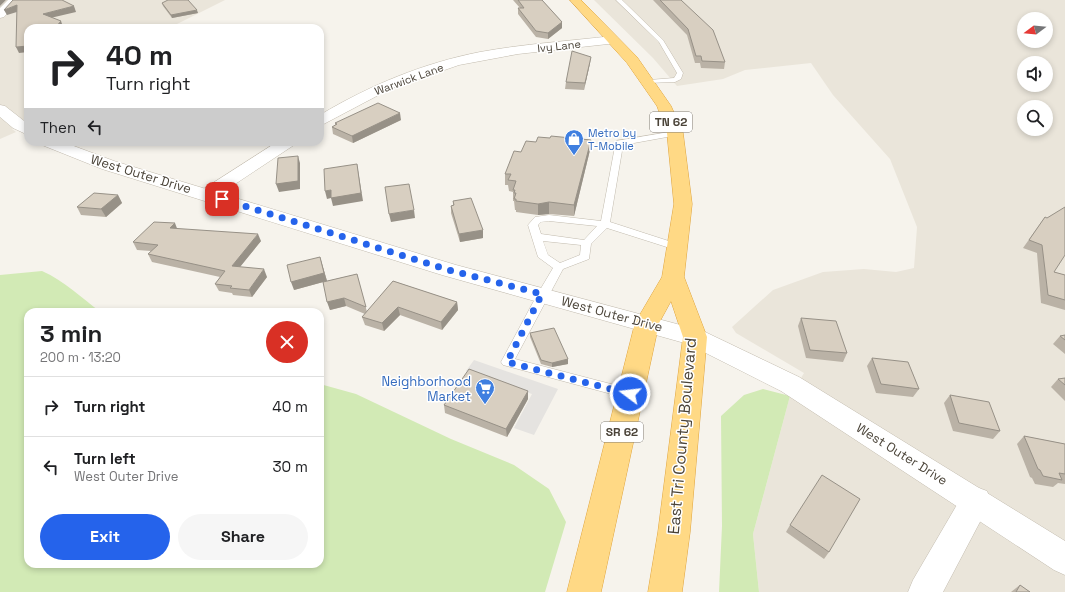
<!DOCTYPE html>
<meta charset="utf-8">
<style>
body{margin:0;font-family:"Space Grotesk",sans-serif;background:#f6f6f6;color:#202124;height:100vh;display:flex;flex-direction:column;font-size:15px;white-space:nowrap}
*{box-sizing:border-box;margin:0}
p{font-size:13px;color:#757577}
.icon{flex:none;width:22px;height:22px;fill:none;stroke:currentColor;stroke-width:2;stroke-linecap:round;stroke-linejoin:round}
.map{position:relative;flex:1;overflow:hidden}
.panel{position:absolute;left:24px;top:308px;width:300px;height:260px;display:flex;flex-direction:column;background:#fff;border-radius:12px;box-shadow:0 2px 6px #0003}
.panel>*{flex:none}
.hud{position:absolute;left:24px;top:24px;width:300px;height:122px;border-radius:12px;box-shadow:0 2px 6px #0003;background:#fff;color:#202124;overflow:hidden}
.needle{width:26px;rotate:254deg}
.tools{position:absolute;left:1017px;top:12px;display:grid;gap:8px}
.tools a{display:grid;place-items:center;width:36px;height:36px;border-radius:50%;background:#fff;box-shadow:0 2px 6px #0003;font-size:20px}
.pin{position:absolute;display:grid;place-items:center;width:34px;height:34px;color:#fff;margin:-17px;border-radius:8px;box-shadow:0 2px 6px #0006}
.me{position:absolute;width:44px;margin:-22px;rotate:285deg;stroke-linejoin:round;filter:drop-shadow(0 0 3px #0008)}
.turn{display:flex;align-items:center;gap:14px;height:84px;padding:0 16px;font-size:18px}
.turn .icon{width:52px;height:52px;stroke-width:2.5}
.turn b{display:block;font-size:28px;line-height:34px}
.then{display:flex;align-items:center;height:38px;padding:0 16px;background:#0003;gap:8px;font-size:15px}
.round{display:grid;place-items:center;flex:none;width:42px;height:42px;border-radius:21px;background:#f6f6f6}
.headline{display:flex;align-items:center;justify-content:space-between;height:68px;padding:0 16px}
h1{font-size:24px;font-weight:800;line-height:30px}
.cta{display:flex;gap:8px;margin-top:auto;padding:8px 16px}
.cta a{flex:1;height:46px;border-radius:24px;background:#2563eb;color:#fff;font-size:16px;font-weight:800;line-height:46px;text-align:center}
.cta a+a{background:#f6f6f6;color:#202124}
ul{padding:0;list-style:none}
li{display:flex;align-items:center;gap:12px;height:60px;padding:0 16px;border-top:1px solid #e0e0e0}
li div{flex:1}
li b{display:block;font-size:15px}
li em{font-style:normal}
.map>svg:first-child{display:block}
.residential{fill:#eae5da;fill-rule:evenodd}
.green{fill:#d2eab5}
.parking{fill:#e5e3e0}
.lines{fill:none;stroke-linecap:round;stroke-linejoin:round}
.service-casing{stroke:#c2bbae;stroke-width:1}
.minor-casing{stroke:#c2bbae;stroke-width:1}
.tertiary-casing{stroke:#c2bbae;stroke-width:1}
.trunk-casing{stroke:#e0a43c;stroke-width:1}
.service{fill:#fff;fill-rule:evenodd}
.minor{fill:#fff;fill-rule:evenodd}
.tertiary{fill:#fff;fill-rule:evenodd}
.trunk{fill:#ffd985;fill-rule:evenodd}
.wall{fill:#bab2a6}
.shaded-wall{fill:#979187}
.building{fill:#d8cfc1;stroke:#979187}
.route{stroke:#2563eb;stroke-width:7;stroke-dasharray:0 12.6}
.labels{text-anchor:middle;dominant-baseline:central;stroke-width:3;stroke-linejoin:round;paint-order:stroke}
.far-street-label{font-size:11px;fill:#4b4439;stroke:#fff}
.far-shop-label{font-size:11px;fill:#366cbe;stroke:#fff;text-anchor:start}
.shield{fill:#fff;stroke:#817c74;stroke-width:1}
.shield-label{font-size:12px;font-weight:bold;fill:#4b4439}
.street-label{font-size:13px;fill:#4b4439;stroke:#fff}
.shop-label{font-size:13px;fill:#366cbe;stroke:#fff;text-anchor:end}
.near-street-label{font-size:16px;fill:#4b4439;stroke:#fff}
</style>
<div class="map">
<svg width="1065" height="592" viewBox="0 0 1065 592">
<rect width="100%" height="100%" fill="#f6f3ec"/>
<g class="residential">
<path d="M 0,0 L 225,0 L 169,28 L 28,28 L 28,121 L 12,129 L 16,132 L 0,139 Z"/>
<path d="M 594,0 L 1065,0 L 1065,592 L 759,592 L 753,534 L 790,396 L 804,373 L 736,333 L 732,327 L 773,290 L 823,272 L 864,269 L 896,272 L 914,268 L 917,227 L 890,159 L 833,95 L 811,63 L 745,70 L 723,79 L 677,86 L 653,58 ZM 1024,19 L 1046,19 L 1046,41 L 1024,41 ZM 1024,63 L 1046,63 L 1046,85 L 1024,85 ZM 1024,107 L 1046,107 L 1046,129 L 1024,129 Z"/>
</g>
<g class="green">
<path d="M 42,271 C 65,281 81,298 101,312 L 28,312 L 28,564 L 320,564 L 320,384 L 356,394 L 451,439 L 514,465 L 549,489 L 566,522 L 545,592 L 0,592 L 0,275 Z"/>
<path d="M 763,389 L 790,396 L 753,534 L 759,592 L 719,592 L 722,526 L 721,416 L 744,395 Z"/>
</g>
<path class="parking" d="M 474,360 L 558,389 L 534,435 L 514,428 L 532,394 L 466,371 Z"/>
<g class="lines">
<g class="service-casing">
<g id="service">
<path d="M 616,0 L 622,0 L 663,40 L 683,73 L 681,79 L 675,82 L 647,83 L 646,82 L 649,80 L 674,78 L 677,73 L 659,42 Z"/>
<path d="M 675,131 L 678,131 L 678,135 L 623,145 L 610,222 L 681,245 L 682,247 L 681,249 L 673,249 L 607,228 L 591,244 L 589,259 L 563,269 L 515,359 L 630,389 L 635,390 L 636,394 L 635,398 L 630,399 L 503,365 L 501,362 L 537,295 L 553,268 L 538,257 L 528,225 L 535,217 L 549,215 L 601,221 L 616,141 ZM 549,221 L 597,226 L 584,240 L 541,234 L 538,225 L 541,222 ZM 543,241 L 581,245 L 580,255 L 560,263 L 548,255 Z"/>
</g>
</g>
<g class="minor-casing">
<g id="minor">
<path d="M 613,36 L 617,37 L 619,40 L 617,43 L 518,54 L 459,65 L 390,89 L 320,126 L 320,115 C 370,85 424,63 480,52 C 524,44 569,41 613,36 Z"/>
<path d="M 277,142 L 296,142 L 294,145 L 214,198 L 208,199 L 202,198 L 199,194 L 202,190 Z"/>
<path d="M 976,487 L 987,491 L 991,501 L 943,592 L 908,592 L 913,580 L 965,491 Z"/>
</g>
</g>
<g class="tertiary-casing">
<g id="tertiary">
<path d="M 8,0 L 19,0 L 4,17 L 0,18 L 0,8 Z"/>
<path d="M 0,105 L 5,106 L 28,124 L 28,135 L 13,128 L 0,117 Z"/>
<path d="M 40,142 L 63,142 L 114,161 L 456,265 L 703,331 L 799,377 L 1065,541 L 1065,575 L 1054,570 L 781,391 L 688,344 L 442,275 L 102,169 L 42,145 Z"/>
</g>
</g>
<g class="trunk-casing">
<path id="trunk" d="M 570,0 L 581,0 L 637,57 L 671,106 L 683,133 L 692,204 L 684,277 L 707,337 L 690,532 L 682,592 L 648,592 L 658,532 L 683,337 L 671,301 L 659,323 L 601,592 L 567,592 L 635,323 L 662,277 L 674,204 L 667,133 L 657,106 L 627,63 Z"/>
</g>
<use href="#service" class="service"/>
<use href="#minor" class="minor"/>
<use href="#tertiary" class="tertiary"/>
<use href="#trunk" class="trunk"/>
</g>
<g class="wall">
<path d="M 513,0 L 542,0 L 562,22 L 562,28 L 548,39 L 536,37 L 518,14 L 518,8 L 520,8 Z"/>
<path d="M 653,0 L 681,0 L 725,62 L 724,69 L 701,68 L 700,63 L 695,63 L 687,35 Z"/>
<path d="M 162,3 L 198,13 L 172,18 L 163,6 Z"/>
<path d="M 590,63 L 584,90 L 565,89 L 566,82 Z"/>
<path d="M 401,120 L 353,143 L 333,134 L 332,127 L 335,125 L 335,123 Z"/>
<path d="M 550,138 L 591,140 L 590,150 L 574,216 L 549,214 L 538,215 L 516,212 L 516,210 L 515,210 L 514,201 L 513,201 L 513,192 L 509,191 L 508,185 L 505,185 L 505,174 L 536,142 Z"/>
<path d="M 118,195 L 122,203 L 106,217 L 81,215 L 77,207 Z"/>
<path d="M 453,201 L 483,238 L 460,242 L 451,213 L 451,206 L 453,205 Z"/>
<path d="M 1045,217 L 1054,272 L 1065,275 L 1065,310 L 1041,303 L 1037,253 L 1023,248 Z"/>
<path d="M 178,229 L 261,241 L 240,267 L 267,277 L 252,297 L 233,295 L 232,293 L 219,291 L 215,284 L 220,277 L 152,262 L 148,254 L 151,251 L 137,250 L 133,242 Z"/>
<path d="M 320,257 L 327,281 L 357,274 L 367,312 L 393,281 L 457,302 L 458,310 L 442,330 L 400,315 L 384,331 L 365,325 L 362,317 L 365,314 L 346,306 L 330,310 L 323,282 L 294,290 Z"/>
<path d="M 801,318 L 847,353 L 843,362 L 806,358 L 798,326 Z"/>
<path d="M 530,333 L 568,359 L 568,364 L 552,367 L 541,364 L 530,337 Z"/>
<path d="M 1065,335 L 1065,354 L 1053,344 L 1060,336 Z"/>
<path d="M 872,358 L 919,389 L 913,397 L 876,393 L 867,366 Z"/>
<path d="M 1065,378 L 1065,401 L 1051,387 L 1058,379 Z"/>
<path d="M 528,391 L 528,399 L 507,437 L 445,413 L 444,405 Z"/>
<path d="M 950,395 L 1000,431 L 993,439 L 953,431 L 944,403 Z"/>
<path d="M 1024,436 L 1065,444 L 1065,484 L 1058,483 L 1053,487 L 1035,484 L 1032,478 L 1030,477 L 1017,444 Z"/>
<path d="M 790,525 L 829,552 L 824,559 L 786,532 Z"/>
<path d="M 1020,585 L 1030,592 L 1011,592 Z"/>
</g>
<g class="shaded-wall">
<path d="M 0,0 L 6,0 L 0,6 Z"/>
<path d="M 17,5 L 20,11 L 7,15 L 4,10 Z"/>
<path d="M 74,6 L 76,12 L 46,19 L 43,14 Z"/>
<path d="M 197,10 L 198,13 L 172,18 L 171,15 Z"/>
<path d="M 61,21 L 63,27 L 63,28 L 55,28 Z"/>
<path d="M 562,22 L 562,28 L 548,39 L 548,33 Z"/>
<path d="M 28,46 L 28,52 L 19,53 L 16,47 Z"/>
<path d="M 591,57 L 590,63 L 584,90 L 585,83 Z"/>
<path d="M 400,113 L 401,120 L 353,143 L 352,136 Z"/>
<path d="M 591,140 L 590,150 L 574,216 L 574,205 Z"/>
<path d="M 298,156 L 300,163 L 300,189 L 279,192 L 276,184 Z"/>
<path d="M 357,164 L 363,201 L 333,206 L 331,198 L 327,199 L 325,191 L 331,190 Z"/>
<path d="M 118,195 L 122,203 L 106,217 L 101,209 Z"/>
<path d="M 549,202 L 549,214 L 538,215 L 538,204 Z"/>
<path d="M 414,210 L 415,218 L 391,222 L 389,214 Z"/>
<path d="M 175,223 L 178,231 L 170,228 Z"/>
<path d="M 483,230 L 483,238 L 460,242 L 459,234 Z"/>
<path d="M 258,234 L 261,241 L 235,273 L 232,266 Z"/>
<path d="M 320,257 L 327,281 L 294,290 L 291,282 Z"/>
<path d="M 264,269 L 267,277 L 252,297 L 249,290 Z"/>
<path d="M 344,298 L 346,306 L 330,310 L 327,302 Z"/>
<path d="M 457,302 L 458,310 L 442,330 L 441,322 Z"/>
<path d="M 398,307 L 400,315 L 384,331 L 382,323 Z"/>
<path d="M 568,359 L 568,364 L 552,367 L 552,363 Z"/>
<path d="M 528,391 L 528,399 L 507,437 L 506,429 Z"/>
</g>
<g class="building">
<path d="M 13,0 L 62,0 L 74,6 L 43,14 L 61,21 L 55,28 L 28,28 L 28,46 L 16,47 L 17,5 L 4,10 Z"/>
<path d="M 168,0 L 188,0 L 197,10 L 171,15 L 162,3 Z"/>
<path d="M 518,0 L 542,0 L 562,22 L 548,33 L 536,31 L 518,8 L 524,8 Z"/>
<path d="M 660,0 L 681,0 L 713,30 L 725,62 L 702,61 L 701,56 L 696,56 L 688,29 Z"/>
<path d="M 572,51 L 591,57 L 585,83 L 566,82 Z"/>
<path d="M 378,103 L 400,113 L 352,136 L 332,127 L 337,124 L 335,123 Z"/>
<path d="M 551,136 L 591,140 L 574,205 L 549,202 L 538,204 L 516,201 L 516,199 L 514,199 L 516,193 L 514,193 L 515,190 L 513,190 L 516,181 L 508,180 L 511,174 L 505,174 L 514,151 L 521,152 L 526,141 L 536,142 L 538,137 L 550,138 Z"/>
<path d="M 298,156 L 298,181 L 276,184 L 278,158 Z"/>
<path d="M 357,164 L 361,193 L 331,198 L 331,190 L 325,191 L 324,169 Z"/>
<path d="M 409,184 L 414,210 L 389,214 L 385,187 Z"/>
<path d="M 94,193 L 118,195 L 101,209 L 77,207 Z"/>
<path d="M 471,198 L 483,230 L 459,234 L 451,206 L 454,205 L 453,201 Z"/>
<path d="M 1065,207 L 1065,255 L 1054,272 L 1065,275 L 1065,300 L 1048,295 L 1042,245 L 1029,240 L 1045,217 L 1047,218 Z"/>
<path d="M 154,222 L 175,223 L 170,228 L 258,234 L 232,266 L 264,269 L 249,290 L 230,288 L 232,286 L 215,284 L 225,271 L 148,254 L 158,245 L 133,242 Z"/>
<path d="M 320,257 L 324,273 L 291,282 L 287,265 Z"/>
<path d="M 357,274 L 366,307 L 344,298 L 327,302 L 323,282 Z"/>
<path d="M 393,281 L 457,302 L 441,322 L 398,307 L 382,323 L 362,317 Z"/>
<path d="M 801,318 L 836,321 L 847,353 L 810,350 Z"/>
<path d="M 554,328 L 568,359 L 552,363 L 541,360 L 530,333 Z"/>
<path d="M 1065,335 L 1065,340 L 1060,336 Z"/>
<path d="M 872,358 L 908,362 L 919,389 L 881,384 Z"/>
<path d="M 469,369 L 528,391 L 506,429 L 444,405 Z"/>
<path d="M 1065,378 L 1065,385 L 1058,379 Z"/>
<path d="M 950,395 L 989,402 L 1000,431 L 959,423 Z"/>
<path d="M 1024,436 L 1065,444 L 1065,474 L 1059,473 L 1062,480 L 1043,476 L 1040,470 L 1038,469 Z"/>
<path d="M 822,475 L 860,499 L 829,552 L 790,525 Z"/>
<path d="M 1020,585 L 1030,592 L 1016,592 Z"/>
</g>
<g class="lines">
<path class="route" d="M 222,199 L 449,270 L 542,294 L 507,362 L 630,394"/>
</g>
<defs>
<g id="shop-pin" transform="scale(1)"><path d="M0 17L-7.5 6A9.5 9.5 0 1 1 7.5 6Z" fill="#3f7fe0" stroke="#fff"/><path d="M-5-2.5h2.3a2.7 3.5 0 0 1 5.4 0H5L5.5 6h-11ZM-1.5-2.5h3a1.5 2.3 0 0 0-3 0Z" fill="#fff"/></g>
<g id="supermarket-pin" transform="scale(1)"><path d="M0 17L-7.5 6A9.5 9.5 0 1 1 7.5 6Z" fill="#3f7fe0" stroke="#fff"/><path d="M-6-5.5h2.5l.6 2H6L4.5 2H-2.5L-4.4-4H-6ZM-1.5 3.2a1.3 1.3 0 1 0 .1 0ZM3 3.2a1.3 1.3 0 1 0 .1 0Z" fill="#fff"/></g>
</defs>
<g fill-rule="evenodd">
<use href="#shop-pin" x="574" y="139"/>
<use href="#supermarket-pin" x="485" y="388"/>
</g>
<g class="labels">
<g class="far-street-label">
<text transform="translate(559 46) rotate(-6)">Ivy Lane</text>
<text transform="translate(409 79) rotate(-20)">Warwick Lane</text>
</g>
<g class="far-shop-label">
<text x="588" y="133">Metro by<tspan x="588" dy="13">T-Mobile</tspan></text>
</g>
<g class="shield">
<rect x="650" y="112" width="42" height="20" rx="3"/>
<rect x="601" y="422" width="42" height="20" rx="3"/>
</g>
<g class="shield-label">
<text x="671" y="122">TN 62</text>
<text x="622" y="432">SR 62</text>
</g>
<g class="street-label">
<text transform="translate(141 174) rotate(17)">West Outer Drive</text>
<text transform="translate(612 314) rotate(15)">West Outer Drive</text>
<text transform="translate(902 454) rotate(32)">West Outer Drive</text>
</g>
<g class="shop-label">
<text x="471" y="381">Neighborhood<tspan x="471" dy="15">Market</tspan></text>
</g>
<g class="near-street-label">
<text transform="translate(682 436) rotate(-85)">East Tri County Boulevard</text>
</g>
</g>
</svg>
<div class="tools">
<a><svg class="needle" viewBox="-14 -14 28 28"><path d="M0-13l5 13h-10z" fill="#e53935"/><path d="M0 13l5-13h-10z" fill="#757577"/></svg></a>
<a><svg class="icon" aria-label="sound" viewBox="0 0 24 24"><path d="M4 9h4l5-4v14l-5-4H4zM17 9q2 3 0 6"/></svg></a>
<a><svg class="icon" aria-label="search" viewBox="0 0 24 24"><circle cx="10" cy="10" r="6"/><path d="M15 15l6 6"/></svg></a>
</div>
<div class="pin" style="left:222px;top:199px;background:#d93025"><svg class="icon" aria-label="arrive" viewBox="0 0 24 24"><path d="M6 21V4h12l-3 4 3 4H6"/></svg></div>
<svg class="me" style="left:630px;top:394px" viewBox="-20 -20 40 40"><circle r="17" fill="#2563eb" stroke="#fff" stroke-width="3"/><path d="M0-11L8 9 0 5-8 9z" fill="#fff"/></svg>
<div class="hud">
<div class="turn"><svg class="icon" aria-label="right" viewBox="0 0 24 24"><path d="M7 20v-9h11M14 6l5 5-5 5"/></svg><div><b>40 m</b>Turn right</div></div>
<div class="then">Then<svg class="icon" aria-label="left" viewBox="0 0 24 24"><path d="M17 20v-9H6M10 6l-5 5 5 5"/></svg></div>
</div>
<section class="panel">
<div class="headline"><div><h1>3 min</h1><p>200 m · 13:20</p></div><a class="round" style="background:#d93025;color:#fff"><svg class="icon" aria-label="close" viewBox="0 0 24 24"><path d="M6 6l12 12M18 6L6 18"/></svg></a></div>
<ul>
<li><svg class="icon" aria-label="right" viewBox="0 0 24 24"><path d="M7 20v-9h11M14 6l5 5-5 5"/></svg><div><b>Turn right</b></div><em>40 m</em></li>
<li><svg class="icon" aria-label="left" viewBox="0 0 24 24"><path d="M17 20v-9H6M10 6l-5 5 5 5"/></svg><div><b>Turn left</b><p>West Outer Drive</p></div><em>30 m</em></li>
</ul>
<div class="cta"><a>Exit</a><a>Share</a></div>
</section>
</div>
